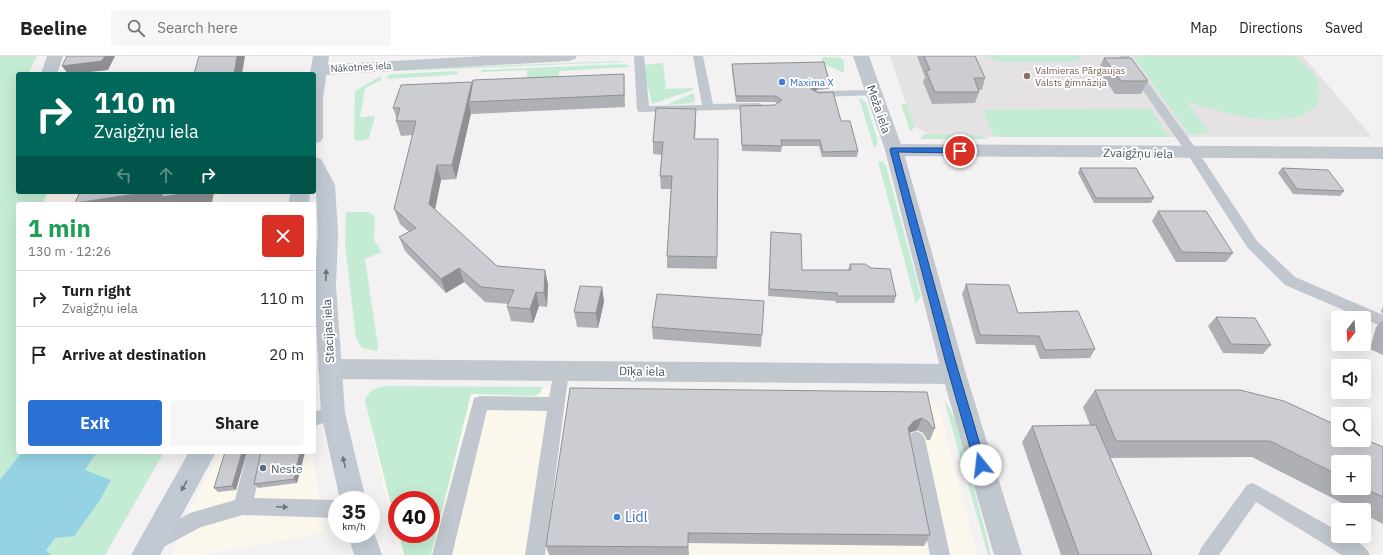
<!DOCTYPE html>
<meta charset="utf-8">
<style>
body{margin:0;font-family:"IBM Plex Sans",sans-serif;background:#f6f6f6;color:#202124;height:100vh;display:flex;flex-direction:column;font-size:15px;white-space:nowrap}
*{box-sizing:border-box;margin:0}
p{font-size:13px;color:#757577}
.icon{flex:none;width:22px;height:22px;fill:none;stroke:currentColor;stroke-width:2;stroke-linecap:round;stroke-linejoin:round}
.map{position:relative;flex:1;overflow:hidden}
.panel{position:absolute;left:16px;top:146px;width:300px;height:252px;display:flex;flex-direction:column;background:#fff;border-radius:4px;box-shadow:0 4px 16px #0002}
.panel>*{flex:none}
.hud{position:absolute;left:16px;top:16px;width:300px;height:122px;border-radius:4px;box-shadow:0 4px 16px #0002;background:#00695c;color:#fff;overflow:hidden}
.needle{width:26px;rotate:197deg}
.fabs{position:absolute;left:1331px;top:255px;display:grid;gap:8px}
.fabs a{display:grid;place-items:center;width:40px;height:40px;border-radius:4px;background:#fff;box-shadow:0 4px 16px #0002;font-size:20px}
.speed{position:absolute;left:328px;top:435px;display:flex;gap:8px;font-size:20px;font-weight:700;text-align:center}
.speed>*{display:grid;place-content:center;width:52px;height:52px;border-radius:50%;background:#fff;box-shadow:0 4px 16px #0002;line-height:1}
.speed small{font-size:10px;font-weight:400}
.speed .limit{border:6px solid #d22;background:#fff;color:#111}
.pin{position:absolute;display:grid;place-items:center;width:34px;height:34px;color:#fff;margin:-17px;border:2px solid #fff;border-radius:50%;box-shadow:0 1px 4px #0007}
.me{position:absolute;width:44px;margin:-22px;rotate:344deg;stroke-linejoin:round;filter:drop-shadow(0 0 3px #0008)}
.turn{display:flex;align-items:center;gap:14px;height:84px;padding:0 12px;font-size:18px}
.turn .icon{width:52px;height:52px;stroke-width:2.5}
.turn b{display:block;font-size:28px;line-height:34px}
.lanes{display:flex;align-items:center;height:38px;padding:0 12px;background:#0003;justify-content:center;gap:20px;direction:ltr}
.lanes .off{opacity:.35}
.round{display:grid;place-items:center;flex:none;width:42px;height:42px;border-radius:4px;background:#f6f6f6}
.headline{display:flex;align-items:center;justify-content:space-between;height:68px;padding:0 12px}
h1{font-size:24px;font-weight:700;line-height:30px;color:#1e9e55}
.button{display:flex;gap:8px;margin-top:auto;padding:8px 12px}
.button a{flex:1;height:46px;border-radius:4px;background:#2b70d3;color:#fff;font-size:16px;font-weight:700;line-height:46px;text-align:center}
.button a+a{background:#f6f6f6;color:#202124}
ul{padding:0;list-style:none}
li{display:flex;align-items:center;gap:12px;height:56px;padding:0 12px;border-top:1px solid #e0e0e0}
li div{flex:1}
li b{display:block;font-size:15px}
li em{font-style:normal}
header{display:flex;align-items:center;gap:24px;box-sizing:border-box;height:56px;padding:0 20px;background:#fff;border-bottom:1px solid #e0e0e0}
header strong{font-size:19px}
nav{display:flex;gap:22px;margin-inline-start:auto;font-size:14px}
.search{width:280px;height:36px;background:#f6f6f6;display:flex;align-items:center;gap:10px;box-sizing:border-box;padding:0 14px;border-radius:4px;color:#757577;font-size:15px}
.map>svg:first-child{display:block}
.commercial{fill:#fbf7ed;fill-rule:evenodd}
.education{fill:#e4e2e2}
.green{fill:#c4ecd4}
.water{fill:#95d2e4}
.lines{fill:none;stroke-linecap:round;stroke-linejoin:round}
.service{fill:#c0c7ce;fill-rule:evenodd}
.minor{fill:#c0c7ce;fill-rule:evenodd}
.tertiary{fill:#c0c7ce;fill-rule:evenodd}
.secondary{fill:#c0c9d2;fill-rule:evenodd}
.wall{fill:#afb0b5;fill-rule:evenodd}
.shaded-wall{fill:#8e9094}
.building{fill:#cbcdd3;stroke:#8e9094}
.oneway{fill:#6d767f}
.oneway2{fill:#6d767e}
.route{fill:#2b70d3;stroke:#1c4989}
.education-dot{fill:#8d6e63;stroke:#fff;stroke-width:1.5}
.shop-dot{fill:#3f7fe0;stroke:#fff;stroke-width:1.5}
.service-dot{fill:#5c6f8a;stroke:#fff;stroke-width:1.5}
.labels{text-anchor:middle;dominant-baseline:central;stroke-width:4;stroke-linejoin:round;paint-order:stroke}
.far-street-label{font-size:10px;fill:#4a535c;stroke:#fff}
.far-education-label{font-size:10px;fill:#785e54;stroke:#fff;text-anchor:start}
.far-shop-label{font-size:10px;fill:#366cbe;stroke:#fff;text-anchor:start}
.street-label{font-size:12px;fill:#4a535c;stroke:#fff}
.service-label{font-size:12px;fill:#4e5e75;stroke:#fff;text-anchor:start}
.near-shop-label{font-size:14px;fill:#366cbe;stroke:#fff;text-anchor:start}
</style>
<header>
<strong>Beeline</strong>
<div class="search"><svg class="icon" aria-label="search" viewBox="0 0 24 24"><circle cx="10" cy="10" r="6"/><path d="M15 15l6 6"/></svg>Search here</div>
<nav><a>Map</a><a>Directions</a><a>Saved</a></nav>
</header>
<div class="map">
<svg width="1383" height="499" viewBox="0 0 1383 499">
<rect width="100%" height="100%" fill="#f3f1f1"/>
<g class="commercial">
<path d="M 49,136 L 221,136 L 219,148 L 44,148 Z"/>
<path d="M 386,330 L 915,336 L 926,339 L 934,345 L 940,353 L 977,499 L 398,499 L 365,345 L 368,337 L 374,332 ZM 397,444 L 431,444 L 431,478 L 397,478 Z"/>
<path d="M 221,396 L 312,396 L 325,477 L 202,499 L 172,499 L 187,457 Z"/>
</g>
<path class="education" d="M 890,0 L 1303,0 L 1372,81 L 933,81 L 913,69 Z"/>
<g class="green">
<path d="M 0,0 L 37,0 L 28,18 L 18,18 L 18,136 L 47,136 L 43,148 L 18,148 L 18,396 L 164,396 L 105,499 L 0,499 Z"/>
<path d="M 984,0 L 1081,0 L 1080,3 L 1073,6 L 1000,6 Z"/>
<path d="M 1133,0 L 1296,0 C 1310,14 1325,25 1318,46 C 1316,52 1312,53 1307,56 C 1276,74 1219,55 1187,46 L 1209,78 L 1189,78 Z"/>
<path d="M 822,1 L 841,2 L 844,5 L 844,15 L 842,16 L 822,7 Z"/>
<path d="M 622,5 L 621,6 L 368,16 L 378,14 Z"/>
<path d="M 663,7 L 666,33 L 693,32 L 693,34 L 652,48 L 648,31 L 643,32 L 642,9 Z"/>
<path d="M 626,8 L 629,11 L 559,15 L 559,23 L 527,25 L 527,14 L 482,16 L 481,14 Z"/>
<path d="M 458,15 L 457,18 L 451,19 L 387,23 L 388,19 L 394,18 Z"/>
<path d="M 381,20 L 381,24 L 365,32 L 360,61 L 375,60 L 369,83 L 357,85 L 354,83 L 355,35 Z"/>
<path d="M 694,37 L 695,44 L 692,47 L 666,49 Z"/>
<path d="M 859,42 L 866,46 L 877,83 L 877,88 L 874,92 Z"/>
<path d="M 901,48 L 906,48 L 915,71 L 910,75 Z"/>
<path d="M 1151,53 L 1169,81 L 998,81 L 992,78 L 983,54 Z"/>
<path d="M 924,78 L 980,79 L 988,83 L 920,83 Z"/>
<path d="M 878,105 L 882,105 L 886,110 L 921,240 L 916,248 Z"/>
<path d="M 346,156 L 369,156 L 375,161 L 374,184 L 382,196 L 365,203 L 378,291 L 377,295 L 362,292 L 356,282 L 345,188 Z"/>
<path d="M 386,330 L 543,331 L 540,337 L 534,340 L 471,338 L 431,499 L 404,499 L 399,478 L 431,478 L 431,444 L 397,444 L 397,472 L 365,345 C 369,333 375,332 386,330 Z"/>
<path d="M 944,343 L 957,367 L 990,494 L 990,499 L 988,499 Z"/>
</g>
<path class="water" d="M 22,396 L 100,396 L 94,400 L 85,414 L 111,424 L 98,447 L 74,480 L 55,482 L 46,494 L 51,499 L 0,499 L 0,424 Z"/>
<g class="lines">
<g class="service">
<path d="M 634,0 L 644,0 L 649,50 L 702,49 L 693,0 L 703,0 L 713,48 L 759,47 L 765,50 L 759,53 L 639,56 L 637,54 Z"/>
<path d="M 1119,0 L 1129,0 L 1197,94 L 1257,185 L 1295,221 L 1383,259 L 1383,271 L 1285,229 L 1247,191 L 1188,99 Z"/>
<path d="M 874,34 L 878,35 L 880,37 L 878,39 L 818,41 L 812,38 L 818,35 Z"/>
<path d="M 561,308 L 567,310 L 569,315 L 545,499 L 525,499 L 547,355 L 487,354 L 452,499 L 432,499 L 474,342 L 480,340 L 549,341 L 555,310 Z"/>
<path d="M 333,350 L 339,352 L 341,357 L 339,362 L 314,370 L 314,356 Z"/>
<path d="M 916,375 L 922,378 L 925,383 L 950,499 L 930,499 L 907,383 L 910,378 Z"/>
<path d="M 247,396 L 265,396 L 254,442 L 337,444 L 337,462 L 243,459 L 201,471 L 154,496 L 147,493 L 144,487 L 147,481 L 190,457 L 235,444 Z"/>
<path d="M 1253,427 L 1338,475 L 1338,480 C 1350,480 1365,488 1370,499 L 1342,499 L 1256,446 L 1219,499 L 1198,499 L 1201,492 L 1247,429 Z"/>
</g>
<g class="minor">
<path d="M 47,0 L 63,0 L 57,18 L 41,18 Z"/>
<path d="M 485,0 L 577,0 L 575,3 L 569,5 L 321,19 L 315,17 L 313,14 L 315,11 L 321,9 Z"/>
<path d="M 894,88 L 1383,91 L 1383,103 L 894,100 L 888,98 L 885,94 L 888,90 Z"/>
<path d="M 330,303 L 954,308 L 962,311 L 966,318 L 962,325 L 954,328 L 330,323 L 322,320 L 318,313 L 322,306 Z"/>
</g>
<path class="tertiary" d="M 853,0 L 869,0 L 903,94 L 966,318 L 1022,499 L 994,499 L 942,318 L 885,94 Z"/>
<g class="secondary">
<path d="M 313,0 L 329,0 L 323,42 L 323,82 L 320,86 L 314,87 L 314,18 L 310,18 Z"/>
<path d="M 314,101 L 321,103 L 335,129 L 338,177 L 336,230 L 345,357 L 366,444 L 340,444 L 321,357 L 314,230 L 318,177 Z"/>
<path d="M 290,136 L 310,136 L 309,148 L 289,148 Z"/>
<path d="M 189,396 L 216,396 L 160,499 L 131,499 Z"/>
<path d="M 371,468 L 382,499 L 354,499 L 348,478 L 371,478 Z"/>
</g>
</g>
<g class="wall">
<path d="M 917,0 L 975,0 L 985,22 L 982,34 L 978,34 L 979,36 L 975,47 L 932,48 L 923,26 L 925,21 Z"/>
<path d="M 1104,2 L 1148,25 L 1141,38 L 1115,38 L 1098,14 Z"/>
<path d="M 732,8 L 830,28 L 829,33 L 817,34 L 816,35 L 841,65 L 858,95 L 857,101 L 822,101 L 819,90 L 782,90 L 781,96 L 742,95 L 740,55 L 740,50 L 775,49 L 777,47 L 774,46 L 736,46 L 732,14 Z"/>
<path d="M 624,18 L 625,51 L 472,58 L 471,57 L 456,123 L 441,124 L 435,154 L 497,210 L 548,228 L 547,251 L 539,250 L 533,267 L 511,265 L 507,251 L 509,248 L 485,246 L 464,226 L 446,237 L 405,195 L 399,181 L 409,176 L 400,168 L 394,153 L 413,79 L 401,80 L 396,65 L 397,63 L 393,52 L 472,28 Z"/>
<path d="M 696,66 L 695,83 L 717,201 L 717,213 L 667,212 L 667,200 L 671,133 L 661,133 L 660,120 L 662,99 L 653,98 L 653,86 Z"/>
<path d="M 1080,112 L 1154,142 L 1151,147 L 1094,147 L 1078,117 Z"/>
<path d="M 1282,112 L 1344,135 L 1340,140 L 1293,138 L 1278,117 Z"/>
<path d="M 1158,155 L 1233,197 L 1226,206 L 1176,206 L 1152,165 Z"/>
<path d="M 771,176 L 802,214 L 848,214 L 850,208 L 896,240 L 894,247 L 836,247 L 835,245 L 768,240 Z"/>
<path d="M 966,228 L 1018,257 L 1095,293 L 1090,302 L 1040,303 L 1035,289 L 976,288 L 962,238 Z"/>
<path d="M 602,231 L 604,246 L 598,272 L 577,271 L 574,256 Z"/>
<path d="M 1383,250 L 1383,258 L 1381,256 Z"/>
<path d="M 1216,261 L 1271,289 L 1263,298 L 1223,297 L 1208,270 Z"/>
<path d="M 1383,264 L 1383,299 L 1370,293 L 1376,271 Z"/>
<path d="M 652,271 L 762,279 L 761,291 L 653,283 Z"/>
<path d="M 1095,334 L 1383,391 L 1383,468 L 1364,458 L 1364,454 L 1356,454 L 1252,401 L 1110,402 L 1152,499 L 1061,499 L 1022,386 L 1032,370 L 1090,369 L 1083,351 ZM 1338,406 L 1364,432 L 1338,432 Z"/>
<path d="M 927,336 L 935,372 L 930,384 L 927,384 L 923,377 L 917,374 L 909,377 L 930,479 L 924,490 L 688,487 L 689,499 L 549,499 L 546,490 Z"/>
<path d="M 225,396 L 236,434 L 218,436 L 214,432 Z"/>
<path d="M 305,396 L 297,427 L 258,432 L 254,428 Z"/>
</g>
<g class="shaded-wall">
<path d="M 105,0 L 115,0 L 108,14 L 73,18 L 68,18 L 62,10 Z"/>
<path d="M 237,0 L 245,0 L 242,18 L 234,18 Z"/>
<path d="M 472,26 L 475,41 L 469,46 L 471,57 L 456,123 L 452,109 Z"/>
<path d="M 818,28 L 817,34 L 811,39 L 811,33 Z"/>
<path d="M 437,109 L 441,124 L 433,162 L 429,148 Z"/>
<path d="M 149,136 L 214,136 L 212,147 L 205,148 L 166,148 L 166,147 L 162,148 L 76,148 L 75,147 Z"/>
<path d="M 459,212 L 464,226 L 446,237 L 441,223 Z"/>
<path d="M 545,214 L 548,228 L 547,251 L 544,237 Z"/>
<path d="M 602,231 L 604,246 L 598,272 L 596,257 Z"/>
<path d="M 536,236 L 539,250 L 533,267 L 530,253 Z"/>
<path d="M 922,362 L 917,374 L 909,377 L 908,372 L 914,365 Z"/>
<path d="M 242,396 L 247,396 L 236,434 L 232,430 Z"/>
<path d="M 300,396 L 305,396 L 297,427 L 294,423 Z"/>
</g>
<g class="building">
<path d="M 67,0 L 105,0 L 102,5 L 62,10 Z"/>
<path d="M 199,0 L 237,0 L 234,18 L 194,18 Z"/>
<path d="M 924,0 L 975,0 L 985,22 L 974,22 L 979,36 L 935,36 L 926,15 L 930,14 Z"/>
<path d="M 1104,2 L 1131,2 L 1148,25 L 1121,25 Z"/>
<path d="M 824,6 L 830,28 L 818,28 L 811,33 L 819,37 L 833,36 L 841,65 L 850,65 L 858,95 L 823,96 L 820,84 L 781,84 L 782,90 L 742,89 L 740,50 L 775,49 L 782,44 L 775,40 L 736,40 L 732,8 Z"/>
<path d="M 624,18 L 624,39 L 469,46 L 473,24 Z"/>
<path d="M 472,26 L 452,109 L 437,109 L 429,148 L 497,210 L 545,214 L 544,237 L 536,236 L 530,253 L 507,251 L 514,234 L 481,231 L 459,212 L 441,223 L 399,181 L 416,172 L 394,153 L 416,65 L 396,65 L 400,52 L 393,52 L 401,29 Z"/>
<path d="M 656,52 L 696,53 L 694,83 L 718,83 L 717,201 L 667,200 L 672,120 L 660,120 L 663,86 L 653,86 Z"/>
<path d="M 1080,112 L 1136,112 L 1154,142 L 1096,142 Z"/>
<path d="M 1282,112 L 1328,114 L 1344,135 L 1297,133 Z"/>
<path d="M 80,136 L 149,136 L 75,147 Z"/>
<path d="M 163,136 L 192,136 L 162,141 Z"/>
<path d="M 1158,155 L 1206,155 L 1233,197 L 1182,196 Z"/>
<path d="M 771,176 L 801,178 L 802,214 L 851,214 L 850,208 L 865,208 L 871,212 L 890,213 L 896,240 L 837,240 L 837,237 L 769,233 Z"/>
<path d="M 966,228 L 1009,229 L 1018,257 L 1078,255 L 1095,293 L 1045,294 L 1039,280 L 980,279 Z"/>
<path d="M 580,230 L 602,231 L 596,257 L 574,256 Z"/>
<path d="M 657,238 L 764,245 L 762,279 L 652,271 Z"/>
<path d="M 1216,261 L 1255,262 L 1271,289 L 1231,288 Z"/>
<path d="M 570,332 L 927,336 L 935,372 L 932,372 L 928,366 L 922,362 L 914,365 L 908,372 L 930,479 L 688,477 L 688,491 L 546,490 Z"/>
<path d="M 1095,334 L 1240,334 L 1284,345 L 1338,370 L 1338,384 L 1364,384 L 1364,383 L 1383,391 L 1383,441 L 1364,432 L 1364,406 L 1338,406 L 1338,419 L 1270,385 L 1116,385 Z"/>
<path d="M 1096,369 L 1152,499 L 1079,499 L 1032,370 Z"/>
<path d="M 225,396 L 242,396 L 232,430 L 214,432 Z"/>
<path d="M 261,396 L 300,396 L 294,423 L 254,428 Z"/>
</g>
<defs><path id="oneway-solid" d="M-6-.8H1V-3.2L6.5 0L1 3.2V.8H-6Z"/></defs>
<g class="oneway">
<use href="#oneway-solid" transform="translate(326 219) rotate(-87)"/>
<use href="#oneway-solid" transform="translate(344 406) rotate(-103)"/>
<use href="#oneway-solid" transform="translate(184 430) rotate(119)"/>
</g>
<use class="oneway2" href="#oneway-solid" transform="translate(282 451) rotate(2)"/>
<path class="route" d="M 891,92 L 960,92 L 964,95 L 960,97 L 898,96 L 955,304 L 986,409 L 985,412 L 981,413 L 977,412 L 975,409 L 945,304 L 890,94 Z"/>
<circle class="education-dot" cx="1027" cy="20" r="4"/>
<g class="shop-dot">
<circle cx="782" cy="26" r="4"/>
<circle cx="617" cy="461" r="4"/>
</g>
<circle class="service-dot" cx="263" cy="412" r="4"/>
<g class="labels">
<g class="far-street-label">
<text transform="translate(361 11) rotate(-3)">Nākotnes iela</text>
</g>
<g class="far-education-label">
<text x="1035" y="14">Valmieras Pārgaujas<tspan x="1035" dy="12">Valsts ģimnāzija</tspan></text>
</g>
<g class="far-shop-label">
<text x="790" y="26">Maxima X</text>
</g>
<g class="street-label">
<text transform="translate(879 53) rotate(71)">Meža iela</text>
<text transform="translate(1138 97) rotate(1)">Zvaigžņu iela</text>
<text transform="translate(328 275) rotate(-93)">Stacijas iela</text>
<text transform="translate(642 315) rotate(1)">Dīķa iela</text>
</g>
<g class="service-label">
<text x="271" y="412">Neste</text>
</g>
<g class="near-shop-label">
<text x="625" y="461">Lidl</text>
</g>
</g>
</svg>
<div class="fabs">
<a><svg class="needle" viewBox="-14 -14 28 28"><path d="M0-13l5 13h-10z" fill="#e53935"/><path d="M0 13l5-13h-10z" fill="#757577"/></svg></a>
<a><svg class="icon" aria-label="sound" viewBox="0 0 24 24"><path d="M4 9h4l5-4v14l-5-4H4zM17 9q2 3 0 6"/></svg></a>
<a><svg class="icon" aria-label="search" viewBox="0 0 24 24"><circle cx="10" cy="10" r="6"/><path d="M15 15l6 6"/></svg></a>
<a>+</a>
<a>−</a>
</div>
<div class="speed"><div>35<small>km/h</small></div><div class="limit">40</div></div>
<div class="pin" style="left:960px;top:95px;background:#d93025"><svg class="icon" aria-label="arrive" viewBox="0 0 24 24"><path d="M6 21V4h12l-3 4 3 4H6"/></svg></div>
<svg class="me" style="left:981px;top:409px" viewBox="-20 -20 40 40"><circle r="19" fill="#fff"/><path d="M0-13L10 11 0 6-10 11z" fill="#2b70d3"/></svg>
<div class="hud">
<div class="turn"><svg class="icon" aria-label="right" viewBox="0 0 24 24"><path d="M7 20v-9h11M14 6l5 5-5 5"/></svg><div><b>110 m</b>Zvaigžņu iela</div></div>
<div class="lanes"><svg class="icon off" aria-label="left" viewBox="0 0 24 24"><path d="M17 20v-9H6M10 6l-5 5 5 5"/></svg><svg class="icon off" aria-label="ahead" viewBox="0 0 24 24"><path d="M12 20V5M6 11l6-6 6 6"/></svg><svg class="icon" aria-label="right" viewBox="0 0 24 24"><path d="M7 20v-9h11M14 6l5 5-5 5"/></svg></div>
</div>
<section class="panel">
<div class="headline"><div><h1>1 min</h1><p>130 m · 12:26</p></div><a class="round" style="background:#d93025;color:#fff"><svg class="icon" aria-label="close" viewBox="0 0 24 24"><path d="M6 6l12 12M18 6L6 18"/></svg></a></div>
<ul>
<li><svg class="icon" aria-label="right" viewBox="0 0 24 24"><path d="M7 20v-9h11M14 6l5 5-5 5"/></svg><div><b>Turn right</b><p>Zvaigžņu iela</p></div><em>110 m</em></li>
<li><svg class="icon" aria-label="arrive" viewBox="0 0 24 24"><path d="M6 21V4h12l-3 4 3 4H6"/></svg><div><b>Arrive at destination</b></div><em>20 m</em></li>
</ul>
<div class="button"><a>Exit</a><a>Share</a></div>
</section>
</div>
